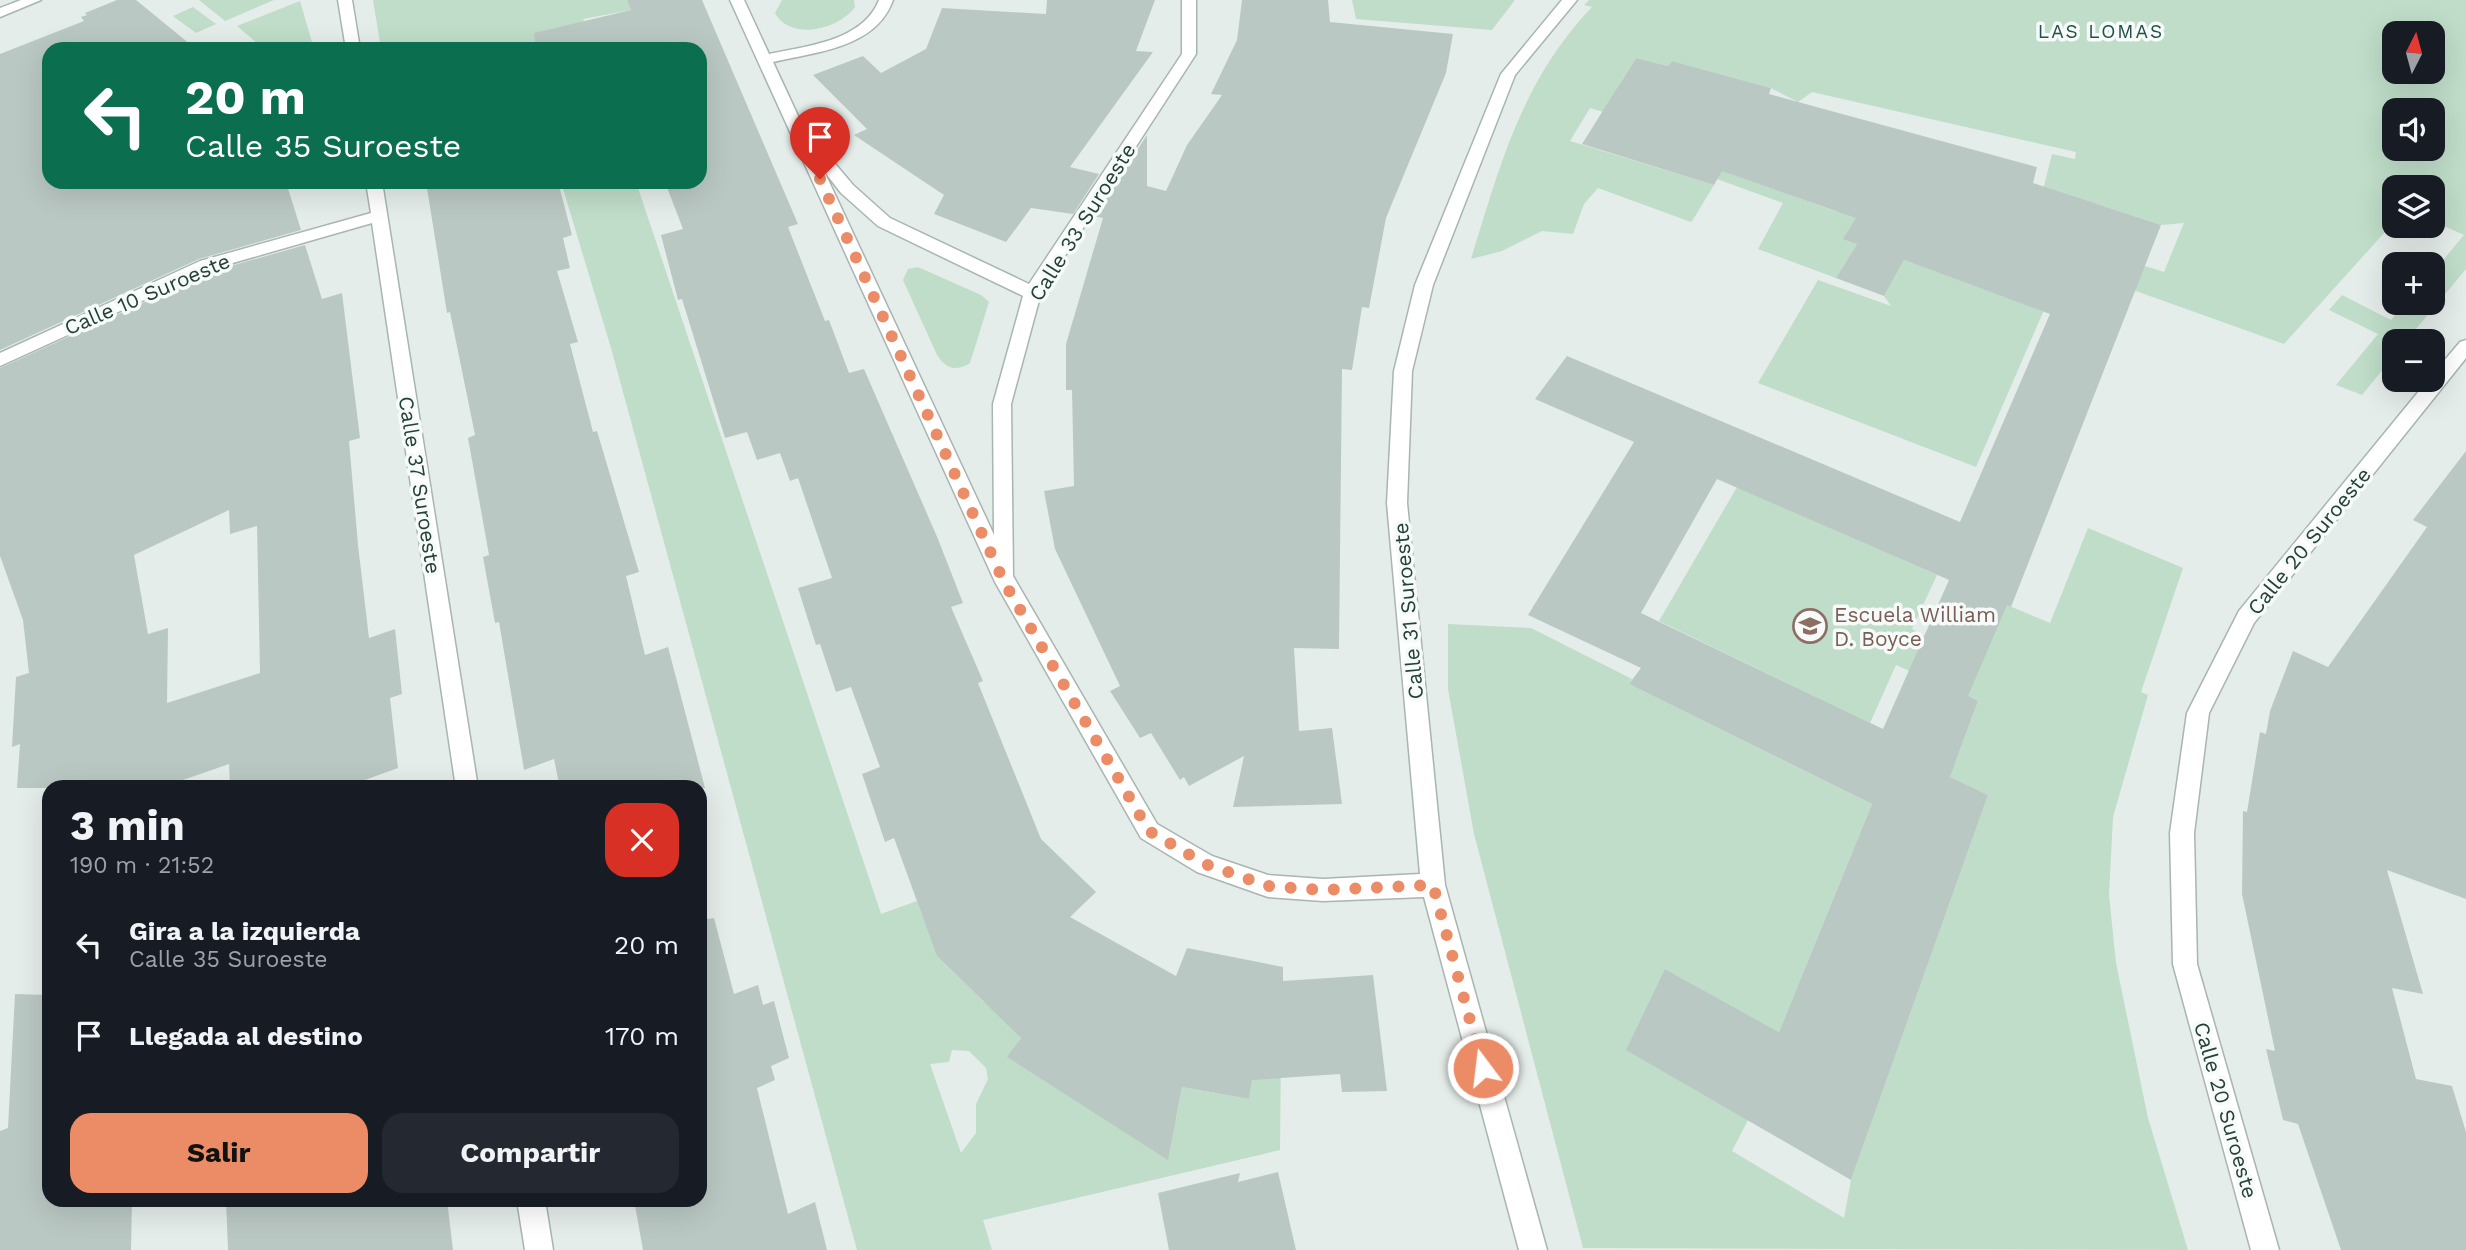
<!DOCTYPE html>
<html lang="es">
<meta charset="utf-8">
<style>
body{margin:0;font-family:"Work Sans",sans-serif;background:#242831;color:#f1f3f6;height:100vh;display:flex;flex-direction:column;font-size:26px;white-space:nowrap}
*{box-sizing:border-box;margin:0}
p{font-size:23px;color:#9ea1a6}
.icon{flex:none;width:38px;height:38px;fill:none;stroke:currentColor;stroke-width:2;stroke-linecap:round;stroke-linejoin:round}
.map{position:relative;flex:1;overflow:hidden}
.details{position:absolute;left:42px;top:780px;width:665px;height:427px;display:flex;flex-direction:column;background:#171b24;border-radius:21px;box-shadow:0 7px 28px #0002}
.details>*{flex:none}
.hud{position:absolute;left:42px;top:42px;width:665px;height:147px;border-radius:21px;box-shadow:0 7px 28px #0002;background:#0b6e4f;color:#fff;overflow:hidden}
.needle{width:46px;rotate:6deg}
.fabs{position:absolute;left:2382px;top:21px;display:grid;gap:14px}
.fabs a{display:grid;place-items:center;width:63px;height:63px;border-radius:14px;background:#171b24;box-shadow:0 7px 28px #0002;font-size:35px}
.pin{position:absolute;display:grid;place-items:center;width:60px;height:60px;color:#fff;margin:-72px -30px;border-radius:50% 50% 50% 0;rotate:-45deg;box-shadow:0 0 7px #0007}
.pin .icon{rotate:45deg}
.me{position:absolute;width:77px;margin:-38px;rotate:345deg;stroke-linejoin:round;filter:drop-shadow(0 0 5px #0008)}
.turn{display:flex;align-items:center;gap:24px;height:147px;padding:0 28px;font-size:32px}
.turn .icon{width:91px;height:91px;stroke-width:2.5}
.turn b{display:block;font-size:49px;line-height:60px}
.round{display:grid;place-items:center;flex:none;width:74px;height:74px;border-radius:21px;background:#242831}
.summary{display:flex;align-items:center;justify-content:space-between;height:119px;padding:0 28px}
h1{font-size:42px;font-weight:700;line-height:52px}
.button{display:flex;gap:14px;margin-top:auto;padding:14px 28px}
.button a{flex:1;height:80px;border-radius:21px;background:#eb8c66;color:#111;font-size:28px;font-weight:700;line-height:80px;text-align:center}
.button a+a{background:#242831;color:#f1f3f6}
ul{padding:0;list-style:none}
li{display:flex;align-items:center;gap:21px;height:91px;padding:0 28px}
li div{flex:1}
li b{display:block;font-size:26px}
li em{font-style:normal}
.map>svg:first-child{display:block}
.green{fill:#bfddc9;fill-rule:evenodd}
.building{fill:#bac8c3;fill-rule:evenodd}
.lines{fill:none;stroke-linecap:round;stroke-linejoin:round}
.minor-casing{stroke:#a8b5b1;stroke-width:3}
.minor{fill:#fff;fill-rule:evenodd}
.route{stroke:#eb8c66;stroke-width:12;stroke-dasharray:0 21.6}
.labels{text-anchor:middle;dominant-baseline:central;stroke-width:7;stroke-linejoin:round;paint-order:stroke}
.far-neighbourhood-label{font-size:19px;letter-spacing:2px;fill:#215047;stroke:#f6faf8}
.street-label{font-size:21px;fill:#253f39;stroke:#f6faf8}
.education-label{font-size:21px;fill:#785e54;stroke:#f6faf8;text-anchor:start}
</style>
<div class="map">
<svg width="2466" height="1250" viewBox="0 0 2466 1250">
<rect width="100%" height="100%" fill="#e5edea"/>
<g class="green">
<path d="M 199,0 L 274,0 L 225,21 Z"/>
<path d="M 373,0 L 627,0 L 631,10 L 583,19 L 595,49 L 381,49 Z"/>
<path d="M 782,0 L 854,0 L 855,7 C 839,29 791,42 775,13 Z"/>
<path d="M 1352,0 L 1515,0 L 1492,30 L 1356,19 Z"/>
<path d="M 1589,0 L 2466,0 L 2466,269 L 2406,341 L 2394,341 L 2394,356 L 2362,395 L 2336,385 L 2378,334 L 2329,310 L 2342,295 L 2391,320 L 2405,303 L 2432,303 L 2433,272 L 2464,235 L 2433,221 L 2432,187 L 2394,187 L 2394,222 L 2284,344 L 2066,266 L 2079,245 L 2164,272 L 2184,223 L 2161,225 L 2097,204 L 2035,222 L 2052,154 L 2075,159 L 2076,152 L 1812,92 L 1798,102 L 1771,88 L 1672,61 L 1668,66 L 1636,58 L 1620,83 L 2060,273 L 1976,467 L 1758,383 L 1818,280 L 1891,306 L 1884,296 L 1904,260 L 2005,297 L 2024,261 L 1857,244 L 1836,278 L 1758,249 L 1783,203 L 1717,179 L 1732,150 L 1590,108 L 1570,141 L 1714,185 L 1694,218 L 1691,222 L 1598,188 L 1584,204 L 1573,234 L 1542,231 L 1502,251 L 1471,259 C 1500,165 1522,80 1592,7 L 1584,5 ZM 2394,33 L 2432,33 L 2432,72 L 2394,72 ZM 2394,110 L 2432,110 L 2432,149 L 2394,149 ZM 1806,165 L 1838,212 L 1788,194 Z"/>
<path d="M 300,1 L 314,49 L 264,49 L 237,26 Z"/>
<path d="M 193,7 L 216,24 L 196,33 L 173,16 Z"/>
<path d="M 561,182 L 636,182 L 881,914 L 917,901 L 922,915 L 929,912 L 938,957 L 984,1002 L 1002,997 L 1038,1012 L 1008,1057 L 1176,1119 L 1182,1087 L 1249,1099 L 1257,1039 L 1281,1043 L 1280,1150 L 983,1220 L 992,1250 L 857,1250 L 611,348 ZM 952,1050 L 969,1051 L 986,1068 L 988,1079 L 976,1104 L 976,1133 L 961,1153 L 930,1064 L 949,1062 Z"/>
<path d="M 918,267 L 981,295 L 989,302 L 970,363 C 956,372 946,369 937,355 L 903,280 L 908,269 Z"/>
<path d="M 1737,487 L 1937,575 L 1912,629 L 1925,636 L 2007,605 L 2050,623 L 2088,528 L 2183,568 L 2141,692 L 2148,695 L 2113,817 L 2109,895 L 2116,963 L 2148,1118 L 2188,1250 L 1583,1248 L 1474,834 L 1448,689 L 1448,624 L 1531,628 L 1632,679 L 1629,684 L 1872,804 L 1779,1032 L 1665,969 L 1748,1120 L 1732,1151 L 1844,1218 L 1851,1180 L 1988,795 L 1941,773 L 1946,758 L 1956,761 L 1978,701 L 1896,665 L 1870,723 L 1659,621 Z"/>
</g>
<g class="building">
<path d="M 117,0 L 136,0 L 196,49 L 49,49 L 49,182 L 286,182 L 301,230 L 199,259 L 0,350 L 0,54 L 84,21 L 81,17 L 87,15 L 85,13 Z"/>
<path d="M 627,0 L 702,0 L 798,224 L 788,227 L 825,321 L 829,320 L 849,373 L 864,369 L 938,539 L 963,603 L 951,607 L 983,681 L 978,683 L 1041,839 L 1096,892 L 1070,917 L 1176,976 L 1187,948 L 1283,967 L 1283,981 L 1373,975 L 1387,1091 L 1342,1092 L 1340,1074 L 1252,1080 L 1249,1099 L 1182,1087 L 1168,1160 L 1007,1057 L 1021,1038 L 937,956 L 894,838 L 885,842 L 862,774 L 880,767 L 851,687 L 836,692 L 820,644 L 816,645 L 798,588 L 832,578 L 798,478 L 790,481 L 780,453 L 757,460 L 747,432 L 725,438 L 682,299 L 678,300 L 661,235 L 683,229 L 665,182 L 700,182 L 700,49 L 536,49 L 534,33 L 631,10 Z"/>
<path d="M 1047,0 L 1155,0 L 1136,51 L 1153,52 L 1070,167 L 1099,174 L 1073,214 L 1031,208 L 1006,242 L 934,214 L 944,195 L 854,135 L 867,129 L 813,75 L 863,56 L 881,73 L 926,49 L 942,8 L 1046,14 Z"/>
<path d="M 1242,0 L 1328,0 L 1330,22 L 1453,34 L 1446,73 L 1386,218 L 1369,308 L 1362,307 L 1352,370 L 1342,369 L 1339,649 L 1294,648 L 1299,731 L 1332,728 L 1342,804 L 1233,807 L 1244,756 L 1189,786 L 1184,777 L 1180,780 L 1151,733 L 1140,738 L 1110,691 L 1120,686 L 1055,549 L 1044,491 L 1074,486 L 1072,390 L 1066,390 L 1066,344 L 1103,218 L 1094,216 L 1147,135 L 1147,186 L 1166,191 L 1187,145 L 1222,95 L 1211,94 L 1237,40 Z"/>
<path d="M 1636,58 L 1668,66 L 1672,61 L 1771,88 L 1769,94 L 2037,167 L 2033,183 L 2161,225 L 2011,607 L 2007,605 L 1968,696 L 1978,701 L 1950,777 L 1988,795 L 1851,1180 L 1626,1050 L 1665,969 L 1779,1032 L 1872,804 L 1629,684 L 1641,668 L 1528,615 L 1634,442 L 1535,399 L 1567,356 L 1960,522 L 2050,314 L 1904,260 L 1884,296 L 1836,278 L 1857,244 L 1843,239 L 1856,218 L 1722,171 L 1714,185 L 1582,144 ZM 1717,479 L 1949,580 L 1883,729 L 1641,613 Z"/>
<path d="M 426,182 L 558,182 L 572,235 L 563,238 L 570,268 L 557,271 L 578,342 L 570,344 L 593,432 L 597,431 L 639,572 L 626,576 L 645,655 L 668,647 L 705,788 L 560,788 L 554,759 L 524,770 L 499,622 L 495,623 L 483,557 L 489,555 L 468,438 L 475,435 L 450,312 L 447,313 Z"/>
<path d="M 305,245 L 322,299 L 342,293 L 360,438 L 349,441 L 358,545 L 369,638 L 395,629 L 402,694 L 390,698 L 398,768 L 343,788 L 230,788 L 229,764 L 160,788 L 17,788 L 20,744 L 12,747 L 16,677 L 29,673 L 23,620 L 0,556 L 0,368 L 213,271 ZM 229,510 L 230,534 L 257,526 L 260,673 L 167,703 L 168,628 L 148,634 L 134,555 Z"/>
<path d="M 2466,451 L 2466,899 L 2387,870 L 2423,994 L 2392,988 L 2416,1079 L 2452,1086 L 2466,1132 L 2466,1250 L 2341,1250 L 2298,1124 L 2283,1120 L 2266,1049 L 2275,1051 L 2242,894 L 2243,811 L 2247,812 L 2260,732 L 2266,734 L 2270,711 L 2293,651 L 2328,667 L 2427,527 L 2413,520 Z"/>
<path d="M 714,918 L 734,994 L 758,985 L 763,1005 L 774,1001 L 789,1058 L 771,1066 L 775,1080 L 757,1088 L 788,1214 L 815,1202 L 827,1250 L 643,1250 L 634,1200 L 700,1200 L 700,920 Z"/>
<path d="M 15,994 L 49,995 L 49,1200 L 132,1200 L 131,1250 L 0,1250 L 0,1131 L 8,1128 Z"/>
<path d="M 1278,1172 L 1296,1250 L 1169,1250 L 1158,1193 L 1240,1173 L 1238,1182 Z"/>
<path d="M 226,1200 L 447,1200 L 453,1250 L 228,1250 Z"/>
</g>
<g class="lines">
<g class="minor-casing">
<g id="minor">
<path d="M 21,0 L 41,0 L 0,17 L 0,8 Z"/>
<path d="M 338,0 L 352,0 L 360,49 L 346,49 Z"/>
<path d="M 730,0 L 744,0 L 769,54 C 807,46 863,41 879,0 L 893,0 C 876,48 816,52 773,62 L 812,146 L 821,147 L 853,185 L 890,218 L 1029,284 L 1182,54 L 1182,0 L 1196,0 L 1196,54 L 1041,293 L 1011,404 L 1013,576 L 1157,824 L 1212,856 L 1268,875 L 1323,879 L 1420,874 L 1387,503 L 1394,371 L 1415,285 L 1501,74 L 1562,0 L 1577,0 L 1515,75 L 1433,285 L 1412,371 L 1407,503 L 1445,885 L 1547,1250 L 1519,1250 L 1424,897 L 1323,901 L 1268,897 L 1197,872 L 1141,838 L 995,582 ZM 824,171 L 841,193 L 878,226 L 1023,296 L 993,404 L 994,535 Z"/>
<path d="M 366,182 L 382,182 L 478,788 L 456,788 L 372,223 L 212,269 L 0,366 L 0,353 L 200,261 L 371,213 Z"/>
<path d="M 2466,340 L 2466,358 L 2254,623 L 2209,713 L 2194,833 L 2197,964 L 2279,1250 L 2251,1250 L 2173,964 L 2170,833 L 2187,713 L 2239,611 L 2428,380 L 2432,380 L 2432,375 L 2460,342 Z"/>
<path d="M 517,1200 L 545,1200 L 553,1250 L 525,1250 Z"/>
</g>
</g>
<use href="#minor" class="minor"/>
</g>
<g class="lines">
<path class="route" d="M 820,179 L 1004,582 L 1149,831 L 1205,864 L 1268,886 L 1323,890 L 1433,885 L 1483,1068"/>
</g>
<defs>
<g id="school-ring" transform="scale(1.75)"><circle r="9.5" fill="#f6faf8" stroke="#8d6e63" stroke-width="1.5"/><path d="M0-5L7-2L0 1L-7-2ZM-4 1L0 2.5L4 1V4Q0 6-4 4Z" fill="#8d6e63"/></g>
</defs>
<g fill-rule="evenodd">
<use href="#school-ring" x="1810" y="626"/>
</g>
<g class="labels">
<g class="far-neighbourhood-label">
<text x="2101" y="31">LAS LOMAS</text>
</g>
<g class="street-label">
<text transform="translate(1082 222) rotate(-58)">Calle 33 Suroeste</text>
<text transform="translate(147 294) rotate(-23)">Calle 10 Suroeste</text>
<text transform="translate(420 485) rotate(81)">Calle 37 Suroeste</text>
<text transform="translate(2309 541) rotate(-51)">Calle 20 Suroeste</text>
<text transform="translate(1408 611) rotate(-95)">Calle 31 Suroeste</text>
<text transform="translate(2226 1110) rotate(74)">Calle 20 Suroeste</text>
</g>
<g class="education-label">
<text x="1834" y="614">Escuela William<tspan x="1834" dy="24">D. Boyce</tspan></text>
</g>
</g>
</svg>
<div class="fabs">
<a><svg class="needle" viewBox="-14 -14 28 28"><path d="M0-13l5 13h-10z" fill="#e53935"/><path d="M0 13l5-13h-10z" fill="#9ea1a6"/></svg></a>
<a><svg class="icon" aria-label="sound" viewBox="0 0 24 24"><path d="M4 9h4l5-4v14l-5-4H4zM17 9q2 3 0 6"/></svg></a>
<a><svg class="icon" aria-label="layers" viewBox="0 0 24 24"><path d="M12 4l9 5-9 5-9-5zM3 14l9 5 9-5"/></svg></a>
<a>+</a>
<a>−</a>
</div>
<div class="pin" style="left:820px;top:179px;background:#d93025"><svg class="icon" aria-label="arrive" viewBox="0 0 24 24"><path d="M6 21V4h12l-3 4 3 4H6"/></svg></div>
<svg class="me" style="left:1483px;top:1068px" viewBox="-20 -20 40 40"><circle r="17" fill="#eb8c66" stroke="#fff" stroke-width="3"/><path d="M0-11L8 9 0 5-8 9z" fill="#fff"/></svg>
<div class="hud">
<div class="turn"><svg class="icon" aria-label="left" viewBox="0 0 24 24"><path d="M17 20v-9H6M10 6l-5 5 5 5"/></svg><div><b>20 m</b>Calle 35 Suroeste</div></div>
</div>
<section class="details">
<div class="summary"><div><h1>3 min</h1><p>190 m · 21:52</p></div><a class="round" style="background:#d93025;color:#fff"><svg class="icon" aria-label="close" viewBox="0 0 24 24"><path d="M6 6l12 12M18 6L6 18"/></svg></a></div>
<ul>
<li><svg class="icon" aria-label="left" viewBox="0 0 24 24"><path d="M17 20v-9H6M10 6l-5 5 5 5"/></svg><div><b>Gira a la izquierda</b><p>Calle 35 Suroeste</p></div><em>20 m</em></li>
<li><svg class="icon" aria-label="arrive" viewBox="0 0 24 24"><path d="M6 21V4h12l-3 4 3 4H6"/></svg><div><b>Llegada al destino</b></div><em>170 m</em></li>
</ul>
<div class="button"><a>Salir</a><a>Compartir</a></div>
</section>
</div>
